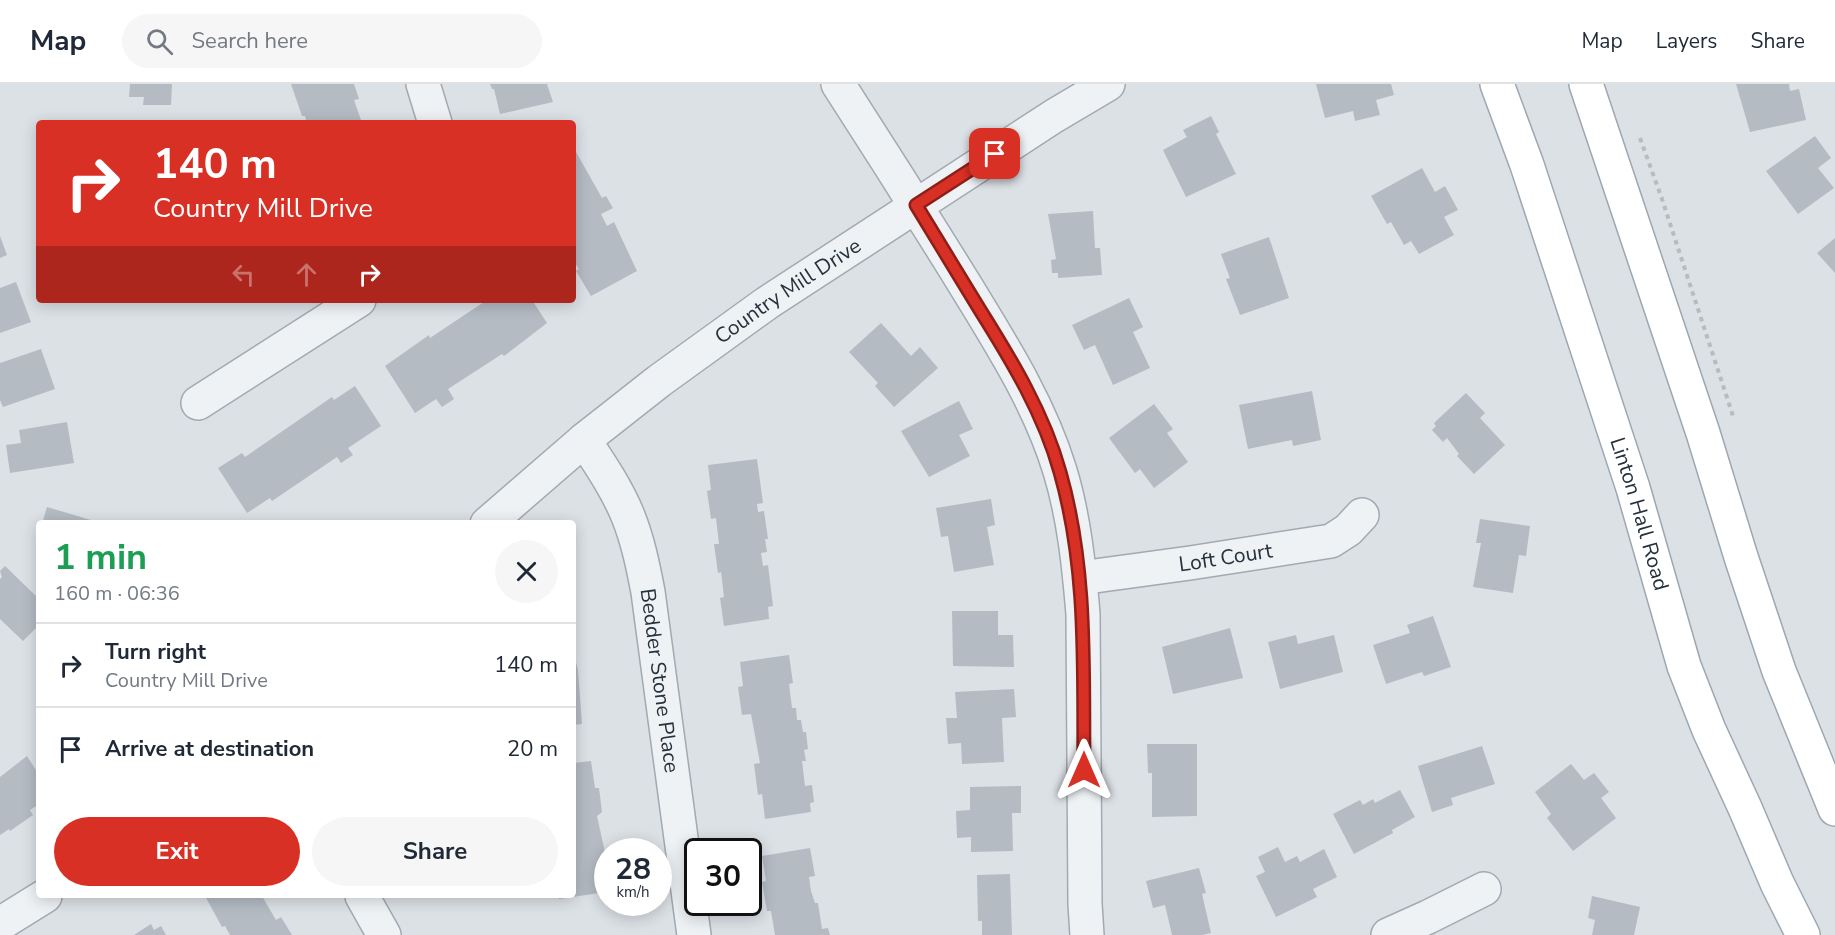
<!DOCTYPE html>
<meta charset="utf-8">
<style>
body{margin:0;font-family:"Nunito Sans",sans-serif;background:#f6f6f7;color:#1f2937;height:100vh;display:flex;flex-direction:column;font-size:22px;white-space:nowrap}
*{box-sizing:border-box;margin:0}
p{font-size:20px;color:#747a83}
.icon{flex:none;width:33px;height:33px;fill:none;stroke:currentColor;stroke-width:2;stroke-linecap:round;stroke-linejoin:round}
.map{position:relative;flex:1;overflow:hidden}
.side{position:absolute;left:36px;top:436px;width:540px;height:378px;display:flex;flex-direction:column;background:#fff;border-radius:6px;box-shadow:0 3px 15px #0003}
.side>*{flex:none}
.hud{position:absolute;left:36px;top:36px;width:540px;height:183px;border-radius:6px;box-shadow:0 3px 15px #0003;background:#d93025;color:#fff;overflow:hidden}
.speed{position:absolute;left:594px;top:754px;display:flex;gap:12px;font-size:30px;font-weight:700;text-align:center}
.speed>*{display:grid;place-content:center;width:78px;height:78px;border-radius:50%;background:#fff;box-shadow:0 3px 15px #0003;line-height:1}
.speed small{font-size:15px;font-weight:400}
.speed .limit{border:3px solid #111;border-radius:9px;background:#fff;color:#111}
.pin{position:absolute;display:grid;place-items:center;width:51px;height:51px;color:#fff;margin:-26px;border-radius:12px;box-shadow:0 3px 9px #0006}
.me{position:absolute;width:66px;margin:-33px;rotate:0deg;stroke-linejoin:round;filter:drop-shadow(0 0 4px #0008)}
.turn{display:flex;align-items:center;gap:21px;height:126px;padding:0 18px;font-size:27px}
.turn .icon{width:78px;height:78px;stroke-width:2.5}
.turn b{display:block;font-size:42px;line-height:51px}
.lanes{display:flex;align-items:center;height:57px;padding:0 18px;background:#0003;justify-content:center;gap:30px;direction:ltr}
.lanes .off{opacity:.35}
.round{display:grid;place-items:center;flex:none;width:63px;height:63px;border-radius:32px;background:#f6f6f7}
.head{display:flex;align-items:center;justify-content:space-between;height:102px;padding:0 18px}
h1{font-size:36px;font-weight:700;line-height:45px;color:#1e9e55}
.cta{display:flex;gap:12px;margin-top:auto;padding:12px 18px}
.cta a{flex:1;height:69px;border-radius:36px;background:#d93025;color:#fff;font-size:24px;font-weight:700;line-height:69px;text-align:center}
.cta a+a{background:#f6f6f7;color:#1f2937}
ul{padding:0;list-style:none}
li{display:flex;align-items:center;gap:18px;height:84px;padding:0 18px;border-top:2px solid #e0e1e3}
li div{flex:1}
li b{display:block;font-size:22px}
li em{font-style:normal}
header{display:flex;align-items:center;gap:36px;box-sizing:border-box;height:84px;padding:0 30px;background:#fff;border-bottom:2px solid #e0e1e3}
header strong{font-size:28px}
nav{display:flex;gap:33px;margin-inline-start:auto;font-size:21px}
.search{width:420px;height:54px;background:#f6f6f7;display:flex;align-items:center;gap:15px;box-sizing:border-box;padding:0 21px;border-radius:33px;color:#747a83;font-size:22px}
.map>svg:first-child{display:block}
.building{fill:#b4bbc3}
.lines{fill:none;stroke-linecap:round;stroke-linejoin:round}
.minor-casing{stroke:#a2a9b0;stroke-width:36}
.major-casing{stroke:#9ca7b2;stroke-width:36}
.path{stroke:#b7bcc1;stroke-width:4;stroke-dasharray:4.5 4.5;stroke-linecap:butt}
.minor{stroke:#eff2f5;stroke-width:33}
.major{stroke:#fff;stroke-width:33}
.route-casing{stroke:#8d1f18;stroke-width:15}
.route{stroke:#d93025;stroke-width:10}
.labels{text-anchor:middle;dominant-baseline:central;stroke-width:6;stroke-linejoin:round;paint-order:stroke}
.street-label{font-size:21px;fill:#26313c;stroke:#ecf0f4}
</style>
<header>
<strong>Map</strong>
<div class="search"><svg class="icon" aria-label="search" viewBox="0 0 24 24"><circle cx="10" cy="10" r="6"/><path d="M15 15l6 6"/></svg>Search here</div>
<nav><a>Map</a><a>Layers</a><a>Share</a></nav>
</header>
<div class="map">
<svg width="1835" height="851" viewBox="0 0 1835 851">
<rect width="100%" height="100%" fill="#dce1e6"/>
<g class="building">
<path d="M 130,0 L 172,0 L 171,21 L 143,21 L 144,13 L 129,13 Z"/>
<path d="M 291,0 L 354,0 L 359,15 L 354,16 L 362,39 L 307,39 L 305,32 L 302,32 Z"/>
<path d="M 490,0 L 547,0 L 553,18 L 500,30 L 494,5 L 492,5 Z"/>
<path d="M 1316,0 L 1391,0 L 1394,11 L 1376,16 L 1380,31 L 1355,37 L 1353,27 L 1325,34 Z"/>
<path d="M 1736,0 L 1789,0 L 1790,7 L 1799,5 L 1806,36 L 1750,48 Z"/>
<path d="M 1211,32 L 1219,48 L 1216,50 L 1236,90 L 1186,113 L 1163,66 L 1187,53 L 1183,46 Z"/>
<path d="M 1815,52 L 1831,74 L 1818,84 L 1834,104 L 1798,130 L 1766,87 Z"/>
<path d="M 576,68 L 602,114 L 606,112 L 613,124 L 601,130 L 607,142 L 614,138 L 637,187 L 591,212 L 576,187 L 579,185 L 573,176 L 573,70 Z"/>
<path d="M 1422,84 L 1435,108 L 1445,102 L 1458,126 L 1444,133 L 1454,151 L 1419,170 L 1411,157 L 1404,161 L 1391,138 L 1387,140 L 1371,112 Z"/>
<path d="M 1093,127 L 1095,164 L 1100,164 L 1102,191 L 1058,194 L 1058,189 L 1052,189 L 1051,176 L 1056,175 L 1048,130 Z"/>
<path d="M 0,152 L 7,171 L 0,174 Z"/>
<path d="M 1269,153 L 1289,214 L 1240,231 L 1226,195 L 1230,194 L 1221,170 Z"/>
<path d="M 1835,154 L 1835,189 L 1817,169 Z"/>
<path d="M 16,198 L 31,238 L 0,249 L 0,204 Z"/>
<path d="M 1129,214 L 1143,243 L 1133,248 L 1150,284 L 1113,301 L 1095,261 L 1084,266 L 1072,241 Z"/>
<path d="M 487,216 L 532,216 L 547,239 L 504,272 L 502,270 L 448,305 L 454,315 L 442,323 L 436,315 L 415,329 L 385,282 L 429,251 L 430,254 Z"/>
<path d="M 881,239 L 911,272 L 920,263 L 938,284 L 894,323 L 875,302 L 878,299 L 849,268 Z"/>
<path d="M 41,265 L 55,305 L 3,323 L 0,316 L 0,279 Z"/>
<path d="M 355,302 L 381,342 L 348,364 L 353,371 L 341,379 L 337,373 L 272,417 L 270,414 L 247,429 L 218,384 L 242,369 L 245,373 L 332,313 L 334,316 Z"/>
<path d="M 1312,307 L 1321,356 L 1293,362 L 1292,356 L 1248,365 L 1239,321 Z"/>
<path d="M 1466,309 L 1485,329 L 1480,334 L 1505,361 L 1474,390 L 1457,372 L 1459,370 L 1447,354 L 1443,358 L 1432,346 L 1436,342 L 1434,339 Z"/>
<path d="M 959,317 L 973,345 L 959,351 L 970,372 L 929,393 L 901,347 Z"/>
<path d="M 1154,320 L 1173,345 L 1167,349 L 1188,378 L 1154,404 L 1140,385 L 1135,389 L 1109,354 Z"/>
<path d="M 67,338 L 74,379 L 10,389 L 6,361 L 21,359 L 19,346 Z"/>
<path d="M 757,375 L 763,419 L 757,420 L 758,428 L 764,427 L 768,455 L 765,455 L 767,468 L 761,469 L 763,482 L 768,481 L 773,522 L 768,523 L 769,535 L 724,542 L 720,514 L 724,513 L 721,488 L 718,489 L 714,460 L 719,460 L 716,434 L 711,435 L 707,407 L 711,406 L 708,381 Z"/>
<path d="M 991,415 L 995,441 L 987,443 L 994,481 L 954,488 L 948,452 L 941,453 L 936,424 Z"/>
<path d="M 47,423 L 101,439 L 101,440 L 42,440 Z"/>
<path d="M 1480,435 L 1530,442 L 1526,472 L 1519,471 L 1513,509 L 1473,503 L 1481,459 L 1476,459 Z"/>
<path d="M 5,482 L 39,515 L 39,541 L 23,557 L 0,535 L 0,495 L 2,493 L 0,487 Z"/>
<path d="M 952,527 L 998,527 L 998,551 L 1013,551 L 1014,583 L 953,582 Z"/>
<path d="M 1433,532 L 1451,583 L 1424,592 L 1422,588 L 1386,600 L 1373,561 L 1410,549 L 1407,541 Z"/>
<path d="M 1230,544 L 1243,594 L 1173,610 L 1162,563 Z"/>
<path d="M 1296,551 L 1298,560 L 1334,551 L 1343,588 L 1280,605 L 1268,558 Z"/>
<path d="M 573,567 L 578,586 L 582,640 L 573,641 Z"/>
<path d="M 789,571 L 793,599 L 789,600 L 792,624 L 796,624 L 797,636 L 801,636 L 803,648 L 806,648 L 808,665 L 804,666 L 806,677 L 802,677 L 805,702 L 812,701 L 814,718 L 810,719 L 811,728 L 765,735 L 762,710 L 758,711 L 754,680 L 760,679 L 751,630 L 742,631 L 738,603 L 743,602 L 740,578 Z"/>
<path d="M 1014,605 L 1016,633 L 1002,634 L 1004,678 L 962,680 L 961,659 L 948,660 L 946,634 L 957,634 L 955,608 Z"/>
<path d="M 1147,660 L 1197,660 L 1197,732 L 1152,733 L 1152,689 L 1148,689 Z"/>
<path d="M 1482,662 L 1495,700 L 1451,714 L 1453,721 L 1432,728 L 1418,682 Z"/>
<path d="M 27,672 L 39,691 L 39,720 L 30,726 L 33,731 L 10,747 L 9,745 L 0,751 L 0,693 Z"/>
<path d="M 591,677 L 595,704 L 599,704 L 602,728 L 597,732 L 608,782 L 603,784 L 606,808 L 559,815 L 558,812 L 573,812 L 573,679 Z"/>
<path d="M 1571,680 L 1584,696 L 1594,689 L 1609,708 L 1601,714 L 1616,734 L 1573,767 L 1547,734 L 1551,730 L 1535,708 Z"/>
<path d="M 1021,702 L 1021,729 L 1012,729 L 1013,767 L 971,768 L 971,753 L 957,754 L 956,727 L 970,726 L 970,703 Z"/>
<path d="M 1400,706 L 1415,733 L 1392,746 L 1393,749 L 1354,770 L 1333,730 L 1360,716 L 1363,721 L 1373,715 L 1375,719 Z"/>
<path d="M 1278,763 L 1285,778 L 1297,772 L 1300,778 L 1324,765 L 1337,793 L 1313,805 L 1317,813 L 1276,833 L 1256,792 L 1265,788 L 1258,773 Z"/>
<path d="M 810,764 L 815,792 L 809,793 L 811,807 L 815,819 L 818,819 L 822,845 L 828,844 L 830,851 L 775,851 L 771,827 L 767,827 L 762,798 L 766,797 L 762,772 Z"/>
<path d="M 1199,784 L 1206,809 L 1202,810 L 1211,849 L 1202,851 L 1172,851 L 1165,821 L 1153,824 L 1146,797 Z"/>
<path d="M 1010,790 L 1012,851 L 982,851 L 982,837 L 978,837 L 977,791 Z"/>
<path d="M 205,812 L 262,812 L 276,836 L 281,833 L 292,851 L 230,851 L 225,842 L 222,843 Z"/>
<path d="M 1592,812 L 1640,823 L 1634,851 L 1592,851 L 1595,836 L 1588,834 Z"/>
<path d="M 151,840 L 154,846 L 161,842 L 166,851 L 134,851 Z"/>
</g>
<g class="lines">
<g class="minor-casing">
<g id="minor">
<path d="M 423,0 L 435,39"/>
<path d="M 838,0 C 882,68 925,136 967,204 C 1003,263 1040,321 1060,387 C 1074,433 1079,482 1083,530 L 1085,820 L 1087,851"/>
<path d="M 198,319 L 359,216"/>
<path id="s1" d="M 584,356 C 600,380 617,405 628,432 C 638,457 643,482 648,508 L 694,851"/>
<path id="s2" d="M 487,440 L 584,356 L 659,297 L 767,219 L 1054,32 L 1108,0"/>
<path id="s3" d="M 1080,494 L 1190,479 L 1331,457 L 1348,446 L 1362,431"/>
<path d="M 362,812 L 384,851"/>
<path d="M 0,840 L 45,812"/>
<path d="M 1388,851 L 1428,833 L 1484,805"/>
</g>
</g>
<g class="major-casing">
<g id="major">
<path id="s4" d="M 1497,0 L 1527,81 L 1633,404 L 1684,582 L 1709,646 L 1745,724 L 1777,799 L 1803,851"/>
<path d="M 1586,0 L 1703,349 L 1741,473 L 1779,587 L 1835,725"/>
</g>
</g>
<path class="path" d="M 1640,54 L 1662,115 L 1733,332"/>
<use href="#minor" class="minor"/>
<use href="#major" class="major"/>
</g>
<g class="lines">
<g class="route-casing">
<path id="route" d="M 995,70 L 916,121 C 937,156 959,191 980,226 C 1012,277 1044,330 1060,388 C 1088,486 1083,585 1084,686"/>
</g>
<use href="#route" class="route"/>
</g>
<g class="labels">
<g class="street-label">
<text stroke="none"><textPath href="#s2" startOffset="381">Country Mill Drive</textPath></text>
<text stroke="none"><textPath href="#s4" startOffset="453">Linton Hall Road</textPath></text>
<text stroke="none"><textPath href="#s3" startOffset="147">Loft Court</textPath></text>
<text stroke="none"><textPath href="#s1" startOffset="256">Bedder Stone Place</textPath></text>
</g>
</g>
</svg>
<div class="speed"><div>28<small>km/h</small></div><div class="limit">30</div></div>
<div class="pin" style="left:995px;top:70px;background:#d93025"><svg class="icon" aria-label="arrive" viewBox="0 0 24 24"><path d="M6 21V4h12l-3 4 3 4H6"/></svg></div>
<svg class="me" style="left:1084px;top:686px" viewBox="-20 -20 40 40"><path d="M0-17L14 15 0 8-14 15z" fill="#d93025" stroke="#fff" stroke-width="4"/></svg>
<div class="hud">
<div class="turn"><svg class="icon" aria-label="right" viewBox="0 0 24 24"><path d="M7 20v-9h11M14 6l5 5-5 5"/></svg><div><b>140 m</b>Country Mill Drive</div></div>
<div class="lanes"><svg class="icon off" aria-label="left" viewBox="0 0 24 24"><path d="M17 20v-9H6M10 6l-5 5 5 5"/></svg><svg class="icon off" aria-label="ahead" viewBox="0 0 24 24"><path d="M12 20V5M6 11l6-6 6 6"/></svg><svg class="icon" aria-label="right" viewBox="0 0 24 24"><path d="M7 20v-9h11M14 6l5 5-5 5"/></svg></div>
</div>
<section class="side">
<div class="head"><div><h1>1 min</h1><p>160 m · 06:36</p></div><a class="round"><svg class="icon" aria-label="close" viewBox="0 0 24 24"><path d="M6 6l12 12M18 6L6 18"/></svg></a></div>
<ul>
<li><svg class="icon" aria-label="right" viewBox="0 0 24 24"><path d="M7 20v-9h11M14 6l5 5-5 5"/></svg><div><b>Turn right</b><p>Country Mill Drive</p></div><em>140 m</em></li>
<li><svg class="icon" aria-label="arrive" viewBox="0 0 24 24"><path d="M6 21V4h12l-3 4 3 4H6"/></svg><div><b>Arrive at destination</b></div><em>20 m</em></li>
</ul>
<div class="cta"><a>Exit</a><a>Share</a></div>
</section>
</div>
